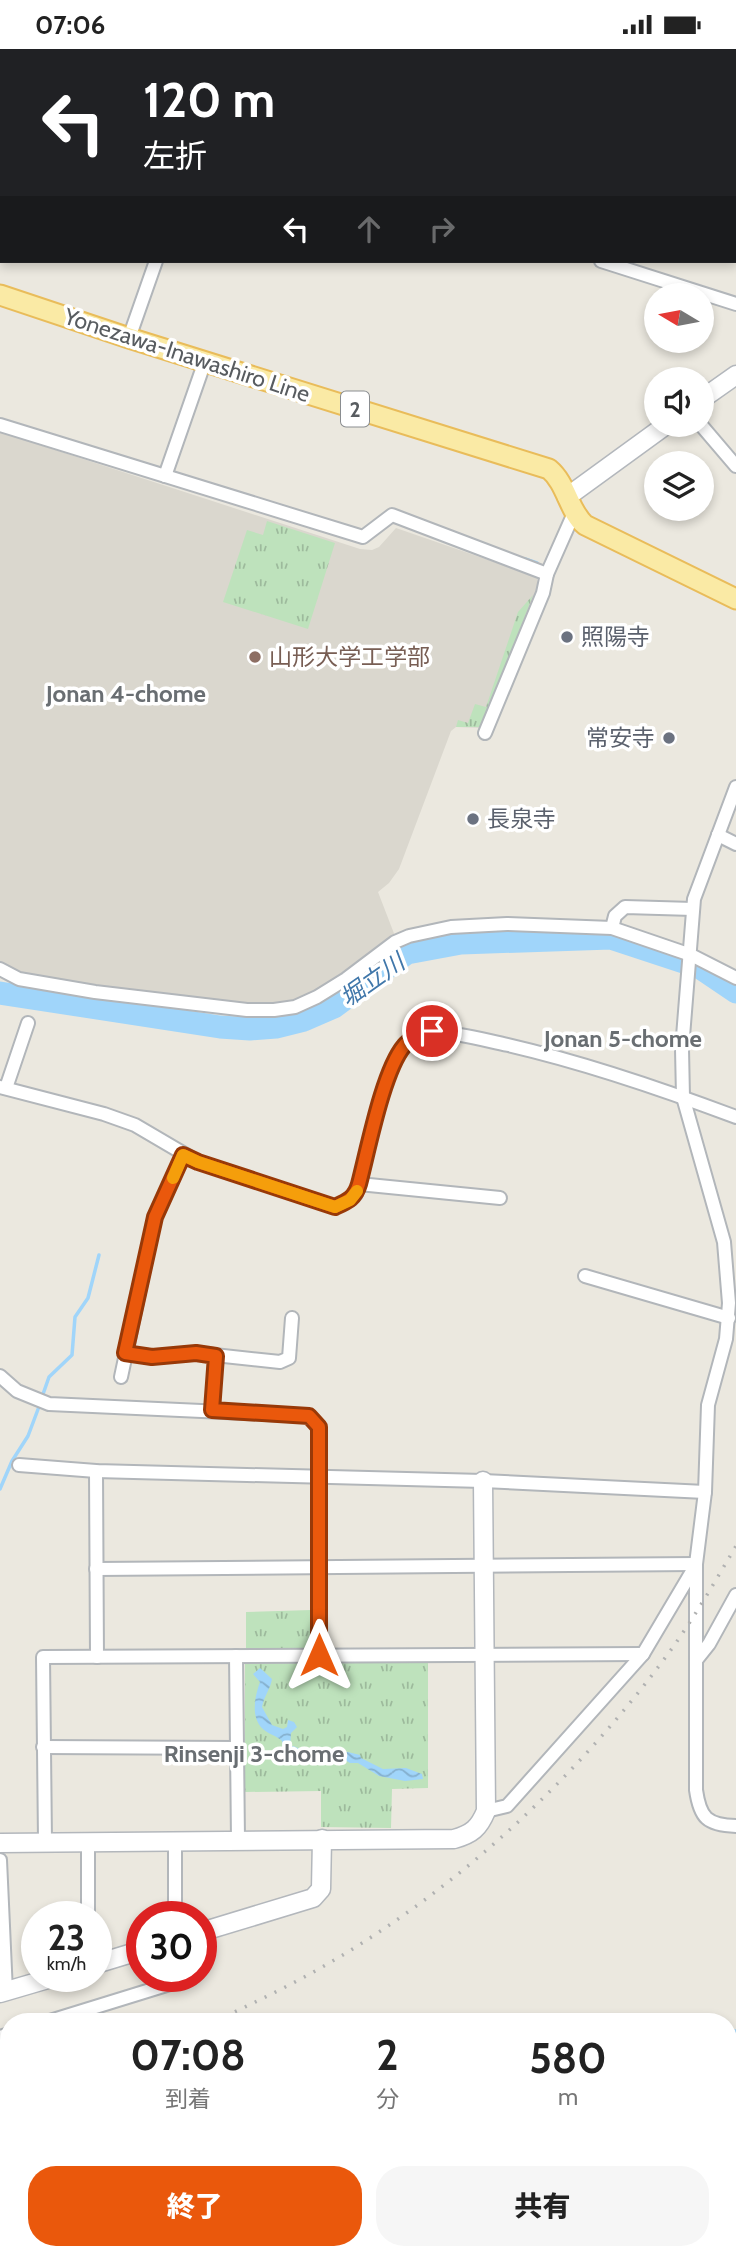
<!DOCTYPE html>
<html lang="ja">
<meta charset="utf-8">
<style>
body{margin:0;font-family:Cabin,"Noto Sans JP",sans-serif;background:#f6f6f6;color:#222;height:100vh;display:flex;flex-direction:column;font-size:26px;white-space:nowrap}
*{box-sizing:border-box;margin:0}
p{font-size:23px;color:#767676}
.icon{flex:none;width:38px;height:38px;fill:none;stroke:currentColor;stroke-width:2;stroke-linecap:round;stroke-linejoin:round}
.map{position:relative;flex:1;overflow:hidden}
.side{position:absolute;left:0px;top:1964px;width:737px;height:247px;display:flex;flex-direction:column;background:#fff;border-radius:28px 28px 0 0;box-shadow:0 4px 10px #0003}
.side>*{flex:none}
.top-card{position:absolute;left:0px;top:0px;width:737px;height:214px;box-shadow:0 4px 10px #0003;background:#202124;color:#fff;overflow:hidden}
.needle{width:46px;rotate:280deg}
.controls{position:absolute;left:644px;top:234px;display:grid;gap:14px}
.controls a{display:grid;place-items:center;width:70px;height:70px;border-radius:50%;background:#fff;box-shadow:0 4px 10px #0003;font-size:35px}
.speed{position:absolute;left:21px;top:1852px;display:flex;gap:14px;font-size:35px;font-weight:700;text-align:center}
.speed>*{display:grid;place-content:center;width:91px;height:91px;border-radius:50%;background:#fff;box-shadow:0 4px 10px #0003;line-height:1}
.speed small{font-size:18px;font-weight:400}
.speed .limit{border:10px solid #d22;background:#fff;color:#111}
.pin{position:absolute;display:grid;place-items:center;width:60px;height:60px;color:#fff;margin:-30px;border:4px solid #fff;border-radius:50%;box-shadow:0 2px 7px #0007}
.me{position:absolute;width:77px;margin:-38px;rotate:0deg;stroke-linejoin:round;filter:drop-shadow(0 0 5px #0008)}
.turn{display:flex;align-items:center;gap:24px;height:147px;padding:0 28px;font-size:32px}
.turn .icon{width:91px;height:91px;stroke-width:2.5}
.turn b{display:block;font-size:49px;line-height:60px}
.lanes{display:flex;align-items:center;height:66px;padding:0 28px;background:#0003;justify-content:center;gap:35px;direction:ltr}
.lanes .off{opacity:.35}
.eta{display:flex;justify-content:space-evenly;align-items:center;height:119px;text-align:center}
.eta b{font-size:42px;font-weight:800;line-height:49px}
.cta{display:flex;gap:14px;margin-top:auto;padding:14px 28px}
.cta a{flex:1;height:80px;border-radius:28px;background:#ea580c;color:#fff;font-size:28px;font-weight:800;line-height:80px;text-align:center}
.cta a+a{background:#f6f6f6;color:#222}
.status{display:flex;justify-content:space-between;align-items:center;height:49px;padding:0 35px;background:#fff;direction:ltr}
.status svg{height:19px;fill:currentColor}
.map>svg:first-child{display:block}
.education{fill:#dad7ce}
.grass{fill:url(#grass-tufts)}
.water{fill:url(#water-waves)}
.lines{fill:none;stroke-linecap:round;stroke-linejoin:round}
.stream{stroke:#a0d5fa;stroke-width:3.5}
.river{stroke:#a0d5fa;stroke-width:23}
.street-casing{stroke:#b2b6ba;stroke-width:16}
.secondary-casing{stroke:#b3b7bc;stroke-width:21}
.primary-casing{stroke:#e9bc5a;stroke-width:23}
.street{stroke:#fff;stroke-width:12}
.secondary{stroke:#fff;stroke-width:18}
.primary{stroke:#faeaa5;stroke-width:19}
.rail{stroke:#b0b1b1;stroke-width:3.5;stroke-dasharray:2 9;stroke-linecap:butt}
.route-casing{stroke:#983908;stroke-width:18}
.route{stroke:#ea580c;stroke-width:12}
.slow{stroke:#f59e0b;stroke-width:12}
.worship-dot{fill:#6b7280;stroke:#fff;stroke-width:2.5}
.education-dot{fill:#8d6e63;stroke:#fff;stroke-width:2.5}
.labels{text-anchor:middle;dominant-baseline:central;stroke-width:7;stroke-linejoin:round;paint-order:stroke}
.shield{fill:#fff;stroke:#8a8d90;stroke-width:2}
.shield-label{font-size:21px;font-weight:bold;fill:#585c60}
.street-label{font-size:23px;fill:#585c60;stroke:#fff}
.worship-label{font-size:23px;fill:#5b616d;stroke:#fff;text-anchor:start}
.education-label{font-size:23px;fill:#785e54;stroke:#fff;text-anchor:start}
.neighbourhood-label{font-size:24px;font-weight:bold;fill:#696e72;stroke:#fff}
.water-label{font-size:24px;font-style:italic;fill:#4077aa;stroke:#fff}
</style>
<div class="status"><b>07:06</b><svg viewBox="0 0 49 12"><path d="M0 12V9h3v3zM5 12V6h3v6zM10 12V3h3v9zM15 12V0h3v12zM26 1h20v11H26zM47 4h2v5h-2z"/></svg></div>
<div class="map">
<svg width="736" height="2209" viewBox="0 0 736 2209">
<defs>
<pattern id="grass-tufts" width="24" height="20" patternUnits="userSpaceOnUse" patternTransform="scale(1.75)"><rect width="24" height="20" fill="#bee2bc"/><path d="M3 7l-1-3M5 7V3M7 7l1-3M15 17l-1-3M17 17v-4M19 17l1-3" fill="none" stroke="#9dba9c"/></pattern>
<pattern id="water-waves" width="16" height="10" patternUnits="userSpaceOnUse" patternTransform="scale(1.75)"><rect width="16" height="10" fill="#a0d5fa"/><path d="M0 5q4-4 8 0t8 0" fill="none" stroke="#85b0ce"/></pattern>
</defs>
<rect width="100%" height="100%" fill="#ebe8df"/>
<path class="education" d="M 0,383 L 360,500 L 372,501 L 379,498 L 396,479 L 537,528 L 538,538 L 483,679 L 456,678 L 451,682 L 399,820 L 389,834 L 378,843 L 395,887 L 329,937 L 300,951 L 281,955 L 239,956 L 0,924 Z"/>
<g class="grass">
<path d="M 267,472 L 335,494 L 308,580 L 223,553 L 247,481 L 263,486 Z"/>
<path d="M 533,546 L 483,678 L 456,678 L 458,671 L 468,674 L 475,655 L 486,658 L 518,563 Z"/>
<path d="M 311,1561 L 310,1594 L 306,1599 L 246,1600 L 246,1563 Z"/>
<path d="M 428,1612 L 428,1739 L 392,1740 L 391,1779 L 321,1778 L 321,1742 L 245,1743 L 245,1613 Z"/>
</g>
<path class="water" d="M 260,1619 L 272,1630 C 270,1641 264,1647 262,1658 L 272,1676 L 283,1680 L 287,1678 L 288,1671 L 294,1673 L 297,1678 L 291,1684 L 290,1699 L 293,1697 L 298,1699 L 299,1704 L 323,1705 L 327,1702 L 348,1703 L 360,1706 L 361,1709 L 383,1720 L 406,1719 L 422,1725 L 423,1730 L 405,1732 L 379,1727 L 358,1714 L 350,1714 L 345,1711 L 308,1711 L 300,1707 L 281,1713 L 279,1708 L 283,1700 L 282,1692 C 277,1687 268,1685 263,1680 C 250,1668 255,1647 260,1633 L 253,1625 Z"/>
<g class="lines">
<g class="stream">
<path d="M 525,510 L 537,514"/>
<path d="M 42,1348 L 49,1328 L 72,1306 L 75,1268 L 88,1249 L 99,1206"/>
<path d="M 0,1440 L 12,1412 L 28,1387 L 40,1355"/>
<path d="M 728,1982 L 736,1982"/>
<path d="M 0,2063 L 9,2060"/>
</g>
<path class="river" d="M 0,944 L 220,978 L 250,980 L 276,978 L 304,971 L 334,958 L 407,904 L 461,894 L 611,889 L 699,918 L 736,943"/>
<g class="street-casing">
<g id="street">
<path d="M 0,23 L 2,24"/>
<path d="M 601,212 L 736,255"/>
<path d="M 129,289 L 156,212"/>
<path d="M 0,376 L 363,488 L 392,466 L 547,525"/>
<path d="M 701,376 L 736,417"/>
<path d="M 165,427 L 205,312"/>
<path d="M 485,684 L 543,544 L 547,525 L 574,464"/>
<path d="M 736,738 L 694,850 L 682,1000 L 683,1048 L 724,1193 L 729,1254 L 726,1290 L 708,1356 L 705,1443 L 696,1515 L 696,1741 C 700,1769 707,1776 736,1777"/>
<path d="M 718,786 L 736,795"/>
<path d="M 612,879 L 615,867 L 625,858 L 693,860"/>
<path d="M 0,920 L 19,930 L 95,943 L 247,961 L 274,961 L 295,958 L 317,948 L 346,930 L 395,893 L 409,887 L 451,878 L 507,875 L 612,879 L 691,906 L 736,929"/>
<path d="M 0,1038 L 104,1065 L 135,1076 L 198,1113 L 335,1158 L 350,1151 L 356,1145 C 366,1112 384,1015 406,995 C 413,988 425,983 435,983 C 460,984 484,991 508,996 C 586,1014 662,1040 736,1068"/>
<path d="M 6,1039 L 28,974"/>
<path d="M 359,1135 L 500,1149"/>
<path d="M 585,1227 L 729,1269"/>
<path d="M 125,1304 L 152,1308 L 196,1304 L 280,1313 L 289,1309 L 292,1269"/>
<path d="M 0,1327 L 17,1342 L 49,1355 L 309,1367 L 319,1378 L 319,1606"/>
<path d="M 121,1328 L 155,1168 L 183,1106"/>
<path d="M 212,1361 L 216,1307"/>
<path d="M 19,1416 L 96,1422 L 483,1432 L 705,1443"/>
<path d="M 96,1422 L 97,1608"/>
<path d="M 96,1520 L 696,1515"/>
<path d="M 236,1607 L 238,1791"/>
<path d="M 697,1610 L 709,1595 L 736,1546"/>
<path d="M 43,1698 L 237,1699"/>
<path d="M 486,1762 L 507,1757 L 643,1605 L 694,1519"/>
<path d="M 45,1792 L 43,1608 L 643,1605"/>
<path d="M 175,1792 L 175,1867"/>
<path d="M 88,1793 L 88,1867"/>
<path d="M 0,1811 L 6,1943"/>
<path d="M 50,1972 L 173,1934 L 174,1927"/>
<path d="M 0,1988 L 9,1985"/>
<path d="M 728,2182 L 736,2182"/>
<path d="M 0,2189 L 9,2189"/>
</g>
</g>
<g class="secondary-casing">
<g id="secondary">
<path d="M 46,2 L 47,0"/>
<path d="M 0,142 L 2,137"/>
<path d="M 702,350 L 736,326"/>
<path d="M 567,448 L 666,376"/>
<path d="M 0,1794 L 454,1790 C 472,1785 479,1779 486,1762 L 483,1432"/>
<path d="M 201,1883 L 313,1849 L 321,1840 L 322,1790"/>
<path d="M 96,1915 L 142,1901"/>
<path d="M 0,1944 L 58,1927"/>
</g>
</g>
<g class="primary-casing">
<path id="primary" d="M 0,246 L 129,289 L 549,420 C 567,435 568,461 585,476 L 736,550"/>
</g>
<use href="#street" class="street"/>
<use href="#secondary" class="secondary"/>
<use href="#primary" class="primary"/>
<g class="rail">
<path d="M 215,1972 C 252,1955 289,1937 324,1917 C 455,1842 572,1733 662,1613 C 690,1576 713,1536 736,1497"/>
<path d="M 0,2046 L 9,2043"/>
</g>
</g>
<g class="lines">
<g class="route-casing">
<path id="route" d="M 319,1606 L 319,1378 L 309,1367 L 212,1361 L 216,1307 L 196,1304 L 152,1308 L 125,1304 L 155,1168 L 183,1106 L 198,1113 L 335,1158 C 348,1152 355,1149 359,1135 C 368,1101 383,1022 404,997 C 411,988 422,986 432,982"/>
</g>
<use href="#route" class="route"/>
<path class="slow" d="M 173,1129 L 183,1106 L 198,1113 L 335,1158 L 350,1151 L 357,1142"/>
</g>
<g class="worship-dot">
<circle cx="567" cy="588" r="7"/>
<circle cx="669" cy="689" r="7"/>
<circle cx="473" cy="770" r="7"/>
</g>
<circle class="education-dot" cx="255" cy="608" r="7"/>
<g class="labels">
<rect class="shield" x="341" y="342.5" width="28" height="35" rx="5"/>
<g class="shield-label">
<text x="355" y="360">2</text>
</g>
<g class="street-label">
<text transform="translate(187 306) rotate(18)">Yonezawa-Inawashiro Line</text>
</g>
<g class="worship-label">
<text x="581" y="588">照陽寺</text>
<text x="655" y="689" text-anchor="end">常安寺</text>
<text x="487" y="770">長泉寺</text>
</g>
<g class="education-label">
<text x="269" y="608">山形大学工学部</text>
</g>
<g class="neighbourhood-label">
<text x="126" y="644">Jonan 4-chome</text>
<text x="623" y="989">Jonan 5-chome</text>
<text x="254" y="1704">Rinsenji 3-chome</text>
</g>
<g class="water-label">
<text transform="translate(372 931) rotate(-35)">堀立川</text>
</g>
</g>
</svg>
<div class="controls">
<a><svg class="needle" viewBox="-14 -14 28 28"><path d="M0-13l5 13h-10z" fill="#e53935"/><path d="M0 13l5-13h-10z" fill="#767676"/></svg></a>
<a><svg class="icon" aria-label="sound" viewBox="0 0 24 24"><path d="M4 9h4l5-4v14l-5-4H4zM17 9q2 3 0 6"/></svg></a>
<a><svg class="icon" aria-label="layers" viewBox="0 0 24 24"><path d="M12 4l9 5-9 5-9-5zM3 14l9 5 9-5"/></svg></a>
</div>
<div class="speed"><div>23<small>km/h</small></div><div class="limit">30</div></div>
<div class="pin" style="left:432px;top:982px;background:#d93025"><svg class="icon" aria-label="arrive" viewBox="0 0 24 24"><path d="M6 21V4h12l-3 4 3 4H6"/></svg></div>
<svg class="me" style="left:319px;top:1606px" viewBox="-20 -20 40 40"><path d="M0-17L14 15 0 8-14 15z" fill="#ea580c" stroke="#fff" stroke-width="4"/></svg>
<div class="top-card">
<div class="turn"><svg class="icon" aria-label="left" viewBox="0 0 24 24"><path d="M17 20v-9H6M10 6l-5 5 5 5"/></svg><div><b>120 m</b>左折</div></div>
<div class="lanes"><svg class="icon" aria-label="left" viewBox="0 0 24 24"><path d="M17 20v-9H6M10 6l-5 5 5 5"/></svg><svg class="icon off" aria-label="ahead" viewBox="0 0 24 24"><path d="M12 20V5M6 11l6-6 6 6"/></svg><svg class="icon off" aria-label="right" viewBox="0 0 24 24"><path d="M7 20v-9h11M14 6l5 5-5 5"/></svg></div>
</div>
<section class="side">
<div class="eta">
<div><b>07:08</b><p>到着</p></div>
<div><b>2</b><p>分</p></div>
<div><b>580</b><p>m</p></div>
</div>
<div class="cta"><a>終了</a><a>共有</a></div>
</section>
</div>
